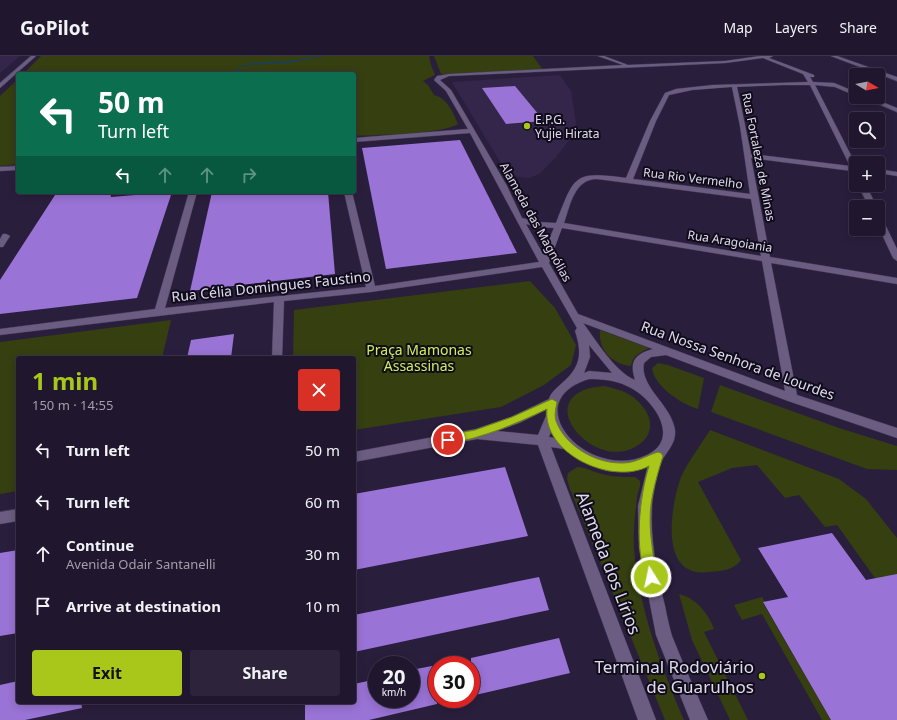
<!DOCTYPE html>
<meta charset="utf-8">
<style>
body{margin:0;font-family:"Noto Sans",sans-serif;background:#2d233a;color:#f1f3f6;height:100vh;display:flex;flex-direction:column;font-size:15px;white-space:nowrap}
*{box-sizing:border-box;margin:0}
p{font-size:13px;color:#a29faa}
.icon{flex:none;width:22px;height:22px;fill:none;stroke:currentColor;stroke-width:2;stroke-linecap:round;stroke-linejoin:round}
.map{position:relative;flex:1;overflow:hidden}
.details{position:absolute;left:16px;top:300px;width:340px;height:348px;display:flex;flex-direction:column;background:#20162e;border-radius:4px;box-shadow:0 2px 10px #0003,0 0 0 1px #3d354a}
.details>*{flex:none}
.top-card{position:absolute;left:16px;top:16px;width:340px;height:122px;border-radius:4px;box-shadow:0 2px 10px #0003,0 0 0 1px #3d354a;background:#0b6e4f;color:#fff;overflow:hidden}
.needle{width:26px;rotate:100deg}
.tools{position:absolute;left:849px;top:12px;display:grid;gap:8px}
.tools a{display:grid;place-items:center;width:36px;height:36px;border-radius:4px;background:#20162e;box-shadow:0 2px 10px #0003,0 0 0 1px #3d354a;font-size:20px}
.speed{position:absolute;left:368px;top:600px;display:flex;gap:8px;font-size:20px;font-weight:700;text-align:center}
.speed>*{display:grid;place-content:center;width:52px;height:52px;border-radius:50%;background:#20162e;box-shadow:0 2px 10px #0003,0 0 0 1px #3d354a;line-height:1}
.speed small{font-size:10px;font-weight:400}
.speed .limit{border:6px solid #d22;background:#fff;color:#111}
.pin{position:absolute;display:grid;place-items:center;width:34px;height:34px;color:#fff;margin:-17px;border:2px solid #fff;border-radius:50%;box-shadow:0 1px 4px #0007}
.me{position:absolute;width:44px;margin:-22px;rotate:350deg;stroke-linejoin:round;filter:drop-shadow(0 0 3px #0008)}
.turn{display:flex;align-items:center;gap:14px;height:84px;padding:0 16px;font-size:18px}
.turn .icon{width:52px;height:52px;stroke-width:2.5}
.turn b{display:block;font-size:28px;line-height:34px}
.lanes{display:flex;align-items:center;height:38px;padding:0 16px;background:#0003;justify-content:center;gap:20px;direction:ltr}
.lanes .off{opacity:.35}
.round{display:grid;place-items:center;flex:none;width:42px;height:42px;border-radius:4px;background:#2d233a}
.head{display:flex;align-items:center;justify-content:space-between;height:68px;padding:0 16px}
h1{font-size:24px;font-weight:700;line-height:30px;color:#a9c71b}
.cta{display:flex;gap:8px;margin-top:auto;padding:8px 16px}
.cta a{flex:1;height:46px;border-radius:4px;background:#a9c71b;color:#111;font-size:16px;font-weight:700;line-height:46px;text-align:center}
.cta a+a{background:#2d233a;color:#f1f3f6}
ul{padding:0;list-style:none}
li{display:flex;align-items:center;gap:12px;height:52px;padding:0 16px}
li div{flex:1}
li b{display:block;font-size:15px}
li em{font-style:normal}
header{display:flex;align-items:center;gap:24px;box-sizing:border-box;height:56px;padding:0 20px;background:#20162e;border-bottom:1px solid #3d354a}
header strong{font-size:19px}
nav{display:flex;gap:22px;margin-inline-start:auto;font-size:14px}
.map>svg:first-child{display:block}
.built{fill:#34264b}
.green{fill:#353f10}
.lines{fill:none;stroke-linecap:round;stroke-linejoin:round}
.stream{fill:#1b3f57;fill-rule:evenodd}
.building{fill:#9973d5}
.minor-casing{stroke:#443a54;stroke-width:1}
.minor{fill:#6a5d81;fill-rule:evenodd}
.route{fill:#a9c71b;stroke:#6e8112}
.poi-dot{fill:#a9c71b;stroke:#100b19;stroke-width:1.5}
.labels{text-anchor:middle;dominant-baseline:central;stroke-width:4;stroke-linejoin:round;paint-order:stroke}
.far-poi-label{font-size:12px;fill:#e0daef;stroke:#100b19;text-anchor:start}
.far-street-label{font-size:12px;fill:#e0daef;stroke:#100b19}
.street-label{font-size:14px;fill:#e0daef;stroke:#100b19}
.park-label{font-size:14px;fill:#d0f05a;stroke:#100b19}
.near-street-label{font-size:17px;fill:#e0daef;stroke:#100b19}
.near-poi-label{font-size:17px;fill:#e0daef;stroke:#100b19;text-anchor:end}
</style>
<header>
<strong>GoPilot</strong>
<nav><a>Map</a><a>Layers</a><a>Share</a></nav>
</header>
<div class="map">
<svg width="897" height="664" viewBox="0 0 897 664">
<rect width="100%" height="100%" fill="#2a1e3d"/>
<g class="built">
<path d="M 0,0 L 20,0 L 0,17 Z"/>
<path d="M 560,19 L 571,35 L 576,67 L 574,77 L 557,100 L 539,118 L 529,122 L 511,120 L 505,114 L 452,26 Z"/>
</g>
<g class="green">
<path d="M 41,0 L 429,0 L 431,9 L 435,19 L 423,25 L 428,29 L 434,39 C 447,42 453,56 458,68 C 444,78 375,79 354,80 L 354,18 L 23,18 Z"/>
<path d="M 434,0 L 533,0 L 543,14 L 441,18 Z"/>
<path d="M 18,23 L 18,108 L 0,110 L 0,40 Z"/>
<path d="M 530,225 L 555,252 L 576,289 L 571,309 L 544,329 L 501,351 L 354,374 L 354,302 L 293,302 L 294,254 Z"/>
<path d="M 171,264 L 162,302 L 18,302 L 18,435 L 0,438 L 0,286 Z"/>
<path d="M 600,274 L 649,292 C 640,297 633,299 631,310 C 612,308 598,294 600,274 Z"/>
<path d="M 658,307 L 668,309 L 704,322 L 698,353 C 681,348 654,330 652,312 Z"/>
<path d="M 720,329 L 839,372 L 897,390 L 897,414 L 867,413 L 711,356 Z"/>
<path d="M 604,330 C 613,332 622,334 630,339 C 650,352 661,377 635,391 C 591,416 526,336 604,330 Z"/>
<path d="M 710,374 L 839,423 L 866,443 L 897,482 L 897,525 L 880,529 L 837,469 L 825,471 L 799,439 L 785,442 L 757,409 L 732,412 L 698,426 L 741,504 C 733,515 720,515 708,516 C 658,523 671,448 681,421 C 687,407 702,387 710,374 Z"/>
<path d="M 577,411 C 586,411 590,415 599,417 C 610,421 623,421 635,421 L 640,425 C 641,432 637,436 637,443 C 635,458 633,477 634,492 C 639,553 660,608 684,664 L 665,664 L 570,433 L 567,423 L 568,417 Z"/>
<path d="M 679,538 C 696,542 708,557 714,573 L 704,576 L 748,664 L 730,664 L 692,584 Z"/>
<path d="M 762,541 L 765,546 L 763,547 L 831,664 L 822,664 L 762,558 L 742,564 L 734,549 Z"/>
</g>
<g class="lines">
<path class="stream" d="M 320,0 L 324,0 L 290,7 L 249,9 L 241,11 L 236,18 L 234,18 L 239,11 L 249,7 L 290,5 Z"/>
</g>
<g class="building">
<path d="M 515,30 L 544,65 L 506,68 L 482,32 Z"/>
<path d="M 460,84 L 517,197 L 386,213 L 362,92 Z"/>
<path d="M 57,136 L 110,136 L 111,141 L 172,136 L 137,242 L 0,258 L 0,224 Z"/>
<path d="M 212,136 L 328,136 L 335,218 L 190,235 Z"/>
<path d="M 234,278 L 231,302 L 187,302 L 191,284 Z"/>
<path d="M 505,411 L 528,480 L 354,514 L 354,438 Z"/>
<path d="M 832,477 L 866,524 L 897,518 L 897,664 L 831,664 L 763,546 L 788,541 L 758,492 Z"/>
<path d="M 18,494 L 18,577 L 0,580 L 0,497 Z"/>
<path d="M 539,521 L 549,554 L 354,596 L 354,559 Z"/>
<path d="M 559,582 L 570,617 L 471,640 L 471,602 Z"/>
<path d="M 437,609 L 437,648 L 369,664 L 305,664 L 305,646 L 354,646 L 354,628 L 377,623 L 377,643 L 411,643 L 411,614 Z"/>
<path d="M 18,625 L 18,646 L 81,646 L 82,652 L 25,664 L 0,664 L 0,629 Z"/>
</g>
<g class="lines">
<g class="minor-casing">
<g id="minor">
<path d="M 31,0 L 36,0 L 0,32 L 0,27 Z"/>
<path d="M 598,0 L 604,0 L 628,9 L 725,5 L 760,0 L 773,0 L 769,2 L 814,19 L 814,21 L 810,21 L 813,26 L 834,27 L 856,36 L 856,40 L 835,31 L 815,29 L 856,109 L 856,118 L 852,115 L 751,102 L 770,201 L 897,222 L 897,228 L 771,207 L 797,339 L 897,372 L 897,382 L 788,345 L 666,299 L 651,301 L 644,307 C 639,331 671,348 675,374 C 676,385 670,392 664,401 C 659,408 652,441 652,451 C 650,484 657,518 665,550 C 667,560 669,570 672,580 C 683,608 696,636 708,664 L 690,664 L 656,579 L 639,491 L 638,450 L 648,409 L 630,416 L 607,415 L 581,405 L 564,393 L 551,391 L 656,664 L 638,664 L 538,389 L 477,383 L 354,406 L 354,396 L 476,373 L 511,361 L 549,343 C 551,336 556,333 561,328 C 580,312 583,299 575,275 L 577,272 L 542,211 L 371,236 L 284,245 L 282,302 L 272,302 L 274,246 L 0,279 L 0,273 L 155,253 L 189,136 L 197,136 L 165,252 L 366,231 L 344,136 L 352,136 L 375,230 L 539,206 L 470,77 L 354,86 L 354,82 L 468,73 L 446,35 L 434,24 L 437,20 L 449,18 L 623,9 ZM 763,2 L 803,18 L 808,26 L 713,29 L 676,33 L 665,37 L 650,65 L 626,122 C 573,115 575,119 556,167 L 538,166 L 522,162 L 507,130 L 451,34 L 440,24 L 449,20 L 725,7 ZM 783,29 L 810,29 L 850,110 L 751,98 L 737,31 ZM 732,31 L 740,70 L 750,138 L 633,123 L 656,65 L 669,39 L 692,34 ZM 597,123 L 751,143 L 761,200 L 564,167 C 570,150 574,123 597,123 ZM 526,168 L 538,171 L 554,172 L 543,198 ZM 562,172 L 762,205 L 785,335 L 578,258 L 549,207 ZM 583,267 L 653,293 C 635,298 629,305 635,324 C 615,316 596,284 583,267 ZM 589,289 L 612,317 L 589,315 L 584,317 L 590,301 ZM 589,323 C 601,323 616,324 627,330 C 651,340 683,382 647,399 C 589,427 514,346 589,323 ZM 546,354 L 546,360 L 538,379 L 497,375 L 519,367 ZM 551,376 L 551,377 L 555,382 L 549,381 Z"/>
<path d="M 831,0 L 837,0 L 897,21 L 897,25 Z"/>
<path d="M 862,41 L 870,41 L 897,52 L 897,56 Z"/>
<path d="M 18,110 L 18,114 L 0,115 L 0,111 Z"/>
<path d="M 878,113 L 897,116 L 897,120 L 878,117 Z"/>
<path d="M 858,129 L 866,129 L 877,151 L 869,151 Z"/>
<path d="M 878,160 L 882,162 L 897,193 L 897,205 L 893,202 L 878,170 Z"/>
<path d="M 3,178 L 6,178 L 10,180 L 3,191 L 0,191 L 0,183 Z"/>
<path d="M 18,453 L 18,465 L 0,468 L 0,456 Z"/>
</g>
</g>
<use href="#minor" class="minor"/>
</g>
<path class="route" d="M 552,343 L 557,346 C 556,352 554,359 556,365 C 565,390 596,408 623,407 C 636,407 645,400 658,396 L 661,397 L 663,400 C 658,416 653,433 651,449 C 648,472 653,498 657,521 L 655,525 L 651,527 L 647,525 C 634,494 639,442 649,410 C 613,430 542,398 547,353 C 513,369 485,381 448,388 L 444,386 L 443,384 L 444,381 L 448,379 L 475,374 L 512,361 Z"/>
<g class="poi-dot">
<circle cx="527" cy="70" r="4"/>
<circle cx="762" cy="620" r="4"/>
</g>
<g class="labels">
<g class="far-poi-label">
<text x="535" y="63">E.P.G.<tspan x="535" dy="14">Yujie Hirata</tspan></text>
</g>
<g class="far-street-label">
<text transform="translate(759 101) rotate(79)">Rua Fortaleza de Minas</text>
<text transform="translate(693 122) rotate(7)">Rua Rio Vermelho</text>
<text transform="translate(536 166) rotate(61)">Alameda das Magnólias</text>
<text transform="translate(730 185) rotate(9)">Rua Aragoiania</text>
</g>
<g class="street-label">
<text transform="translate(271 230) rotate(-6)">Rua Célia Domingues Faustino</text>
<text transform="translate(738 304) rotate(20)">Rua Nossa Senhora de Lourdes</text>
</g>
<g class="park-label">
<text x="419" y="293">Praça Mamonas<tspan x="419" dy="16">Assassinas</tspan></text>
</g>
<g class="near-street-label">
<text transform="translate(609 507) rotate(69)">Alameda dos Lírios</text>
</g>
<g class="near-poi-label">
<text x="754" y="610">Terminal Rodoviário<tspan x="754" dy="20">de Guarulhos</tspan></text>
</g>
</g>
</svg>
<div class="tools">
<a><svg class="needle" viewBox="-14 -14 28 28"><path d="M0-13l5 13h-10z" fill="#e53935"/><path d="M0 13l5-13h-10z" fill="#a29faa"/></svg></a>
<a><svg class="icon" aria-label="search" viewBox="0 0 24 24"><circle cx="10" cy="10" r="6"/><path d="M15 15l6 6"/></svg></a>
<a>+</a>
<a>−</a>
</div>
<div class="speed"><div>20<small>km/h</small></div><div class="limit">30</div></div>
<div class="pin" style="left:448px;top:384px;background:#d93025"><svg class="icon" aria-label="arrive" viewBox="0 0 24 24"><path d="M6 21V4h12l-3 4 3 4H6"/></svg></div>
<svg class="me" style="left:651px;top:521px" viewBox="-20 -20 40 40"><circle r="17" fill="#a9c71b" stroke="#fff" stroke-width="3"/><path d="M0-11L8 9 0 5-8 9z" fill="#fff"/></svg>
<div class="top-card">
<div class="turn"><svg class="icon" aria-label="left" viewBox="0 0 24 24"><path d="M17 20v-9H6M10 6l-5 5 5 5"/></svg><div><b>50 m</b>Turn left</div></div>
<div class="lanes"><svg class="icon" aria-label="left" viewBox="0 0 24 24"><path d="M17 20v-9H6M10 6l-5 5 5 5"/></svg><svg class="icon off" aria-label="ahead" viewBox="0 0 24 24"><path d="M12 20V5M6 11l6-6 6 6"/></svg><svg class="icon off" aria-label="ahead" viewBox="0 0 24 24"><path d="M12 20V5M6 11l6-6 6 6"/></svg><svg class="icon off" aria-label="right" viewBox="0 0 24 24"><path d="M7 20v-9h11M14 6l5 5-5 5"/></svg></div>
</div>
<section class="details">
<div class="head"><div><h1>1 min</h1><p>150 m · 14:55</p></div><a class="round" style="background:#d93025;color:#fff"><svg class="icon" aria-label="close" viewBox="0 0 24 24"><path d="M6 6l12 12M18 6L6 18"/></svg></a></div>
<ul>
<li><svg class="icon" aria-label="left" viewBox="0 0 24 24"><path d="M17 20v-9H6M10 6l-5 5 5 5"/></svg><div><b>Turn left</b></div><em>50 m</em></li>
<li><svg class="icon" aria-label="left" viewBox="0 0 24 24"><path d="M17 20v-9H6M10 6l-5 5 5 5"/></svg><div><b>Turn left</b></div><em>60 m</em></li>
<li><svg class="icon" aria-label="ahead" viewBox="0 0 24 24"><path d="M12 20V5M6 11l6-6 6 6"/></svg><div><b>Continue</b><p>Avenida Odair Santanelli</p></div><em>30 m</em></li>
<li><svg class="icon" aria-label="arrive" viewBox="0 0 24 24"><path d="M6 21V4h12l-3 4 3 4H6"/></svg><div><b>Arrive at destination</b></div><em>10 m</em></li>
</ul>
<div class="cta"><a>Exit</a><a>Share</a></div>
</section>
</div>
